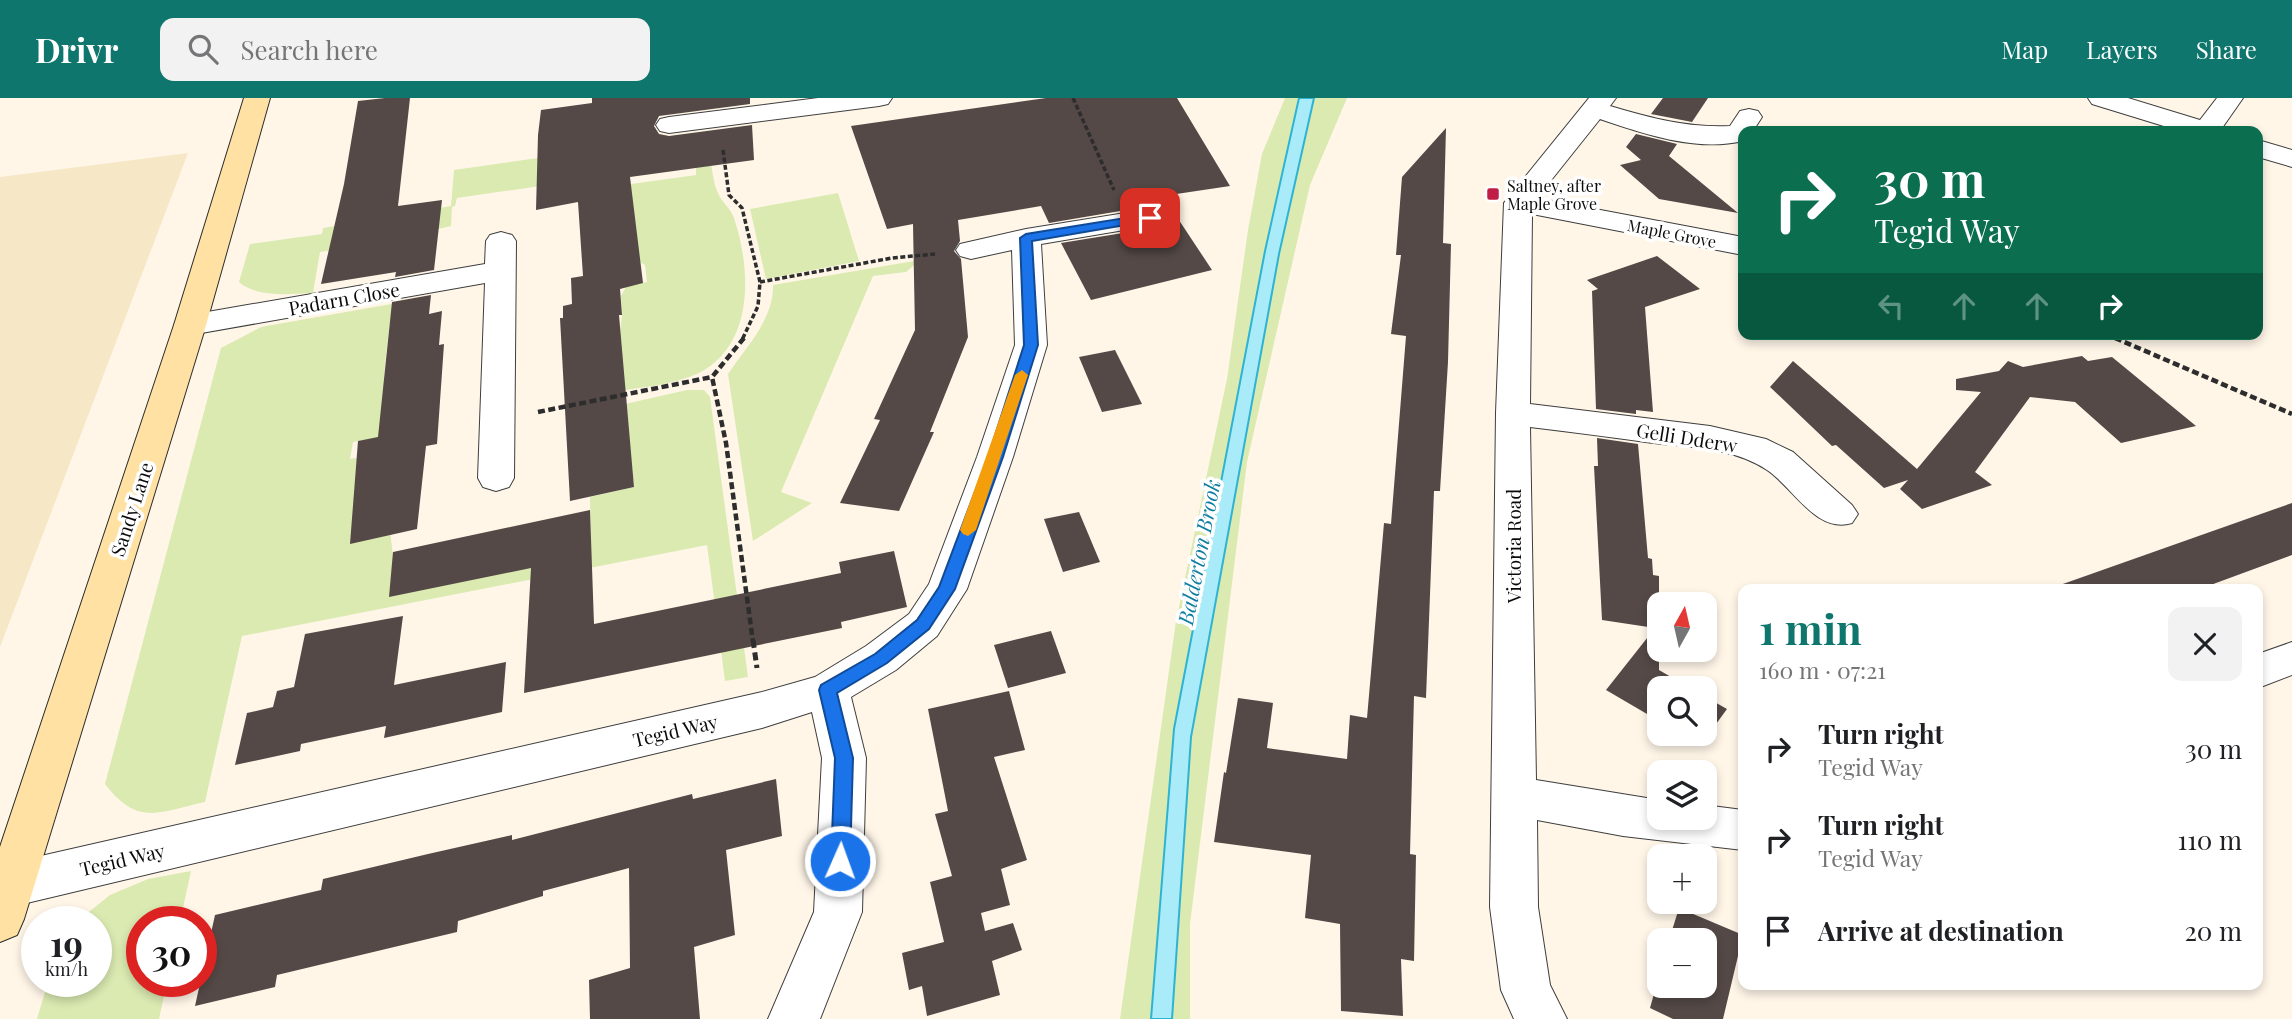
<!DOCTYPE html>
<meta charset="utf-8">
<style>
body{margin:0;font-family:"Playfair Display",serif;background:#f2f2f2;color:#202124;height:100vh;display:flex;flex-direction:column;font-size:26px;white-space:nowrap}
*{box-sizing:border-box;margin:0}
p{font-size:23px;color:#757577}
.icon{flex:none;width:38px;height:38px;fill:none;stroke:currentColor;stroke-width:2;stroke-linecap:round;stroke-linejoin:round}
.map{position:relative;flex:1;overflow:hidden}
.panel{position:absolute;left:1738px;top:486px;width:525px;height:406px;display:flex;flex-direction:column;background:#fff;border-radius:14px;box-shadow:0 4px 10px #0003}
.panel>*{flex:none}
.banner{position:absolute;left:1738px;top:28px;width:525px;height:214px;border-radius:14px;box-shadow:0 4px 10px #0003;background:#0b6e4f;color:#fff;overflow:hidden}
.needle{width:46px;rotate:8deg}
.fabs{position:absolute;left:1647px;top:494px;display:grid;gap:14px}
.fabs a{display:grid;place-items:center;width:70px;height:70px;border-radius:14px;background:#fff;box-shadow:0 4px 10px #0003;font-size:35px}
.speed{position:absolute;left:21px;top:808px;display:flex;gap:14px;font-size:35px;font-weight:700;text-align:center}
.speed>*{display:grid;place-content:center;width:91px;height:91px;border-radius:50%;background:#fff;box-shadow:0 4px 10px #0003;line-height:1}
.speed small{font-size:18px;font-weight:400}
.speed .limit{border:10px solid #d22;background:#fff;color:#111}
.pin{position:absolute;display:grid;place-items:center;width:60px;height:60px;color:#fff;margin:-30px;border-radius:14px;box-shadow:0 4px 10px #0006}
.me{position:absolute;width:77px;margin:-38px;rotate:2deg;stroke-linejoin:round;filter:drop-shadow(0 0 5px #0008)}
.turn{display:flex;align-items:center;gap:24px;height:147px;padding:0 21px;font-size:32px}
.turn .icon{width:91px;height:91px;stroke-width:2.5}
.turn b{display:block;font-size:49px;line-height:60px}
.lanes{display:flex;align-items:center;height:66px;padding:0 21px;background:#0003;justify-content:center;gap:35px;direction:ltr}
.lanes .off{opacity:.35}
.round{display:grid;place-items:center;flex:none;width:74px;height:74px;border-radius:14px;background:#f2f2f2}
.overview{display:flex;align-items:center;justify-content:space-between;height:119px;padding:0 21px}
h1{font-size:42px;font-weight:700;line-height:52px;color:#0f766e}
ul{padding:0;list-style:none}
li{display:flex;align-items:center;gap:21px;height:91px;padding:0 21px}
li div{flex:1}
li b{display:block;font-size:26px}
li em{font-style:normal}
header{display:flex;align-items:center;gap:42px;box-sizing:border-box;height:98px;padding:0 35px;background:#0f766e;color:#fff}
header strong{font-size:33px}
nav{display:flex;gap:38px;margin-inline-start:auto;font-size:24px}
.search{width:490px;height:63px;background:#f2f2f2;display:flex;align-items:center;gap:18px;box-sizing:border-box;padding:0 24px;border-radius:14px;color:#757577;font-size:26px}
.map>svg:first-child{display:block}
.farmland{fill:#f6e8c7}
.green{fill:#daeab1}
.water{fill:#aaebf9;stroke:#2eb3d3;stroke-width:2}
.building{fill:#544947}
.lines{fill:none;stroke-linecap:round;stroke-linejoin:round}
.street-casing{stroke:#3e3e3e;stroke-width:2}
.secondary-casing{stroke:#2d2d2d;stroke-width:2}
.path-far2{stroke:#2d2d2d;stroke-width:3.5;stroke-dasharray:5 2.5;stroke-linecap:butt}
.path-far1{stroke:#2d2d2d;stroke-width:4.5;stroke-dasharray:7 3.5;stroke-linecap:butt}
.path{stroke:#2d2d2d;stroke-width:5;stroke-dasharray:8 4.5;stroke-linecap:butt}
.street{fill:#fff;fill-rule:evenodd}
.secondary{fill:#ffe2a3;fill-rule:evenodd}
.route{fill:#1a73e8;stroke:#114b97;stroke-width:2}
.slow{fill:#f59e0b}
.poi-dot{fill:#c01d46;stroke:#fff;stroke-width:2.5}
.labels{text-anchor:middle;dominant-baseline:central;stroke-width:7;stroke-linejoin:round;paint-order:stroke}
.far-poi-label{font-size:16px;fill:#0b0b0b;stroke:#fff;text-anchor:start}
.far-street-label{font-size:16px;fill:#0b0b0b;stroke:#fff}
.street-label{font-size:19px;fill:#0b0b0b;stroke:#fff}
.water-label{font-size:21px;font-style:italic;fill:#0f7fa1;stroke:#fff}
</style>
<header>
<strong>Drivr</strong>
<div class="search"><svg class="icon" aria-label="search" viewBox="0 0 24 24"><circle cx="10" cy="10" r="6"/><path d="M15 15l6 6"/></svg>Search here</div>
<nav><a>Map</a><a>Layers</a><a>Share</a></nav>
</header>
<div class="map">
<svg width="2292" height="921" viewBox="0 0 2292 921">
<rect width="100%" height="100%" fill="#fff6e8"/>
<path class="farmland" d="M 188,55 L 0,549 L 0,79 Z"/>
<g class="green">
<path d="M 1285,0 L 1299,0 L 1265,153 L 1174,631 L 1151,921 L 1120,921 L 1176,523 L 1227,281 L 1248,132 L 1262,56 Z"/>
<path d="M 1314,0 L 1347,0 L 1310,87 L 1247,364 L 1190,826 L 1190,921 L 1172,921 L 1191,639 L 1279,156 Z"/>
<path d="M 573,55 L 581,93 L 696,77 L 696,69 L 711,66 C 713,77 714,88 719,97 C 723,105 731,111 734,120 C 751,171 755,246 699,275 C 674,287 641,289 614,294 L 622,217 L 621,198 L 627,187 L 647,184 L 645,167 L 637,162 L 580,94 L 561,85 L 457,100 L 455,108 L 452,109 L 451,128 L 381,145 L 320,154 L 313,195 C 290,196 257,200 239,184 L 250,146 L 322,136 L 323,130 L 451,108 L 454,72 Z"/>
<path d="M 838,95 L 859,163 L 766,181 L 750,111 Z"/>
<path d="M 920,162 L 906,174 L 873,178 L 781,394 L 812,405 L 753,443 L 728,276 C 746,249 774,221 773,187 Z"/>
<path d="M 397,205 L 390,223 L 386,257 L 384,279 L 388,287 L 383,339 L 353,344 L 350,361 L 381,355 L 393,458 L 473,481 L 591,457 L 590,399 L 634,389 L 625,306 L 687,292 L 704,292 L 710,299 L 748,579 L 725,583 L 707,447 L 242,538 L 205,704 C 159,714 138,729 105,686 L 221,250 L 261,229 Z"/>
<path d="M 191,773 L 180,824 L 142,824 L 142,884 L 167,884 L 159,921 L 37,921 L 48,884 L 96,884 L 96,824 L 78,824 L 79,822 L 110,797 L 148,781 Z"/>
</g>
<path class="water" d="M 1299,0 L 1314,0 L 1279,156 L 1191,639 L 1172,921 L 1151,921 L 1174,631 L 1265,153 Z"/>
<g class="building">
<path d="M 385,0 L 410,0 L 398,108 L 442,102 L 434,172 L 395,179 L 396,174 L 321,186 L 344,86 L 358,3 Z"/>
<path d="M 592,0 L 750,0 L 750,6 L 659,18 L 654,28 L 659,36 L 669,38 L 752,27 L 754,62 L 630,79 L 643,185 L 620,191 L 622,217 L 619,217 L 634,389 L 570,403 L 560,220 L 563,220 L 563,208 L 572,206 L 571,180 L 583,178 L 578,104 L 536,112 L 538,37 L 541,12 L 592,5 Z"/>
<path d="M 1046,0 L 1177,0 L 1230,88 L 1163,98 L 1212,172 L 1091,202 L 1061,145 L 1160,129 L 1168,120 L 1162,112 L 1150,108 L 1049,125 L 1041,108 L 958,122 L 960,143 L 954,153 L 961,161 L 968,239 L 930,334 L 934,334 L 899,413 L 840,405 L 880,322 L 874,321 L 915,232 L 913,126 L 887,131 L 851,28 Z"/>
<path d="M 1663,0 L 1708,0 L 1692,24 L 1651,16 Z"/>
<path d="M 1446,30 L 1443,145 L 1451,146 L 1448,264 L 1440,393 L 1434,393 L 1426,600 L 1414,598 L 1410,756 L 1416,757 L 1414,863 L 1401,861 L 1403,918 L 1341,913 L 1340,826 L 1305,820 L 1311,757 L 1214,744 L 1224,674 L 1226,675 L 1238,600 L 1273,605 L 1267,650 L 1347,661 L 1350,617 L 1367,620 L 1384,425 L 1391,426 L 1406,238 L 1391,236 L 1401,157 L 1396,157 L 1402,79 Z"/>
<path d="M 1636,36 L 1677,46 L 1669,58 L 1738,115 L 1659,101 L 1620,67 L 1641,62 L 1626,49 Z"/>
<path d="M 1657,158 L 1700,191 L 1645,209 L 1653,314 L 1636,312 L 1636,316 L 1596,311 L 1592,193 L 1598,191 L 1587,182 Z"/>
<path d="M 431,197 L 429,216 L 442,213 L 439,247 L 444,246 L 437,346 L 426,348 L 417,431 L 350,446 L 358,343 L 378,339 L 392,204 Z"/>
<path d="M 1115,252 L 1142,306 L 1102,314 L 1079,259 Z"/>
<path d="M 2082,258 L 2088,263 L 2112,259 L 2196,328 L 2121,345 L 2075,304 L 2030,299 L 1975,374 L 1992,387 L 1922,411 L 1900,391 L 1908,382 L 1884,390 L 1836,347 L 1832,348 L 1770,289 L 1793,263 L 1917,371 L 1981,294 L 1956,292 L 1956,281 L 1999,273 L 2008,263 L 2023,269 Z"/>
<path d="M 1597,340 L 1638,346 L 1648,460 L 1652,461 L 1653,477 L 1659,478 L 1659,572 L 1690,590 L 1659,590 L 1659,623 L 1606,592 L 1655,530 L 1602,522 L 1594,368 L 1598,368 Z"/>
<path d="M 2292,405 L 2292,457 L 2197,492 L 2061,492 L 2060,487 Z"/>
<path d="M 590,412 L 594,526 L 841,475 L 839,464 L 894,453 L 907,509 L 841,524 L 842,530 L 524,595 L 531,470 L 389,499 L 393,454 Z"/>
<path d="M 1079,414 L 1100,464 L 1063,474 L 1044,421 Z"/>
<path d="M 403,518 L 394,587 L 506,564 L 502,614 L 384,640 L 386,628 L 301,646 L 300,653 L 235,667 L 247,615 L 273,609 L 277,593 L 294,589 L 305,536 Z"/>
<path d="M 1051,533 L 1066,575 L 1008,590 L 994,547 Z"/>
<path d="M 1009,593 L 1025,652 L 994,659 L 1027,762 L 1001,771 L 1010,807 L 981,815 L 985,833 L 1013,825 L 1022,852 L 992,863 L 1000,897 L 927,918 L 922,888 L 909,892 L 902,855 L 944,844 L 930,784 L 952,778 L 935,716 L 948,713 L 928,611 Z"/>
<path d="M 1704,598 L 1727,611 L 1700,648 L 1679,635 L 1704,635 Z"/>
<path d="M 776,681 L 782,738 L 726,752 L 735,837 L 694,849 L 700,921 L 590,921 L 589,882 L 630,870 L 629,770 L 543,793 L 543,798 L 458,823 L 457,834 L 277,877 L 275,889 L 195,908 L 215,817 L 321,792 L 323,781 L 428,756 L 512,737 L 512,742 L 692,696 L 693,701 Z"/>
<path d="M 1679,810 L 1743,837 L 1723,921 L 1673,921 L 1650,910 L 1659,878 L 1659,887 L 1704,887 L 1704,842 L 1669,842 Z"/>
</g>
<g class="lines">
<g class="street-casing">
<g id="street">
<path d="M 818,0 L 892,0 L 888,6 L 879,8 L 669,35 L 660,33 L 656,27 L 660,21 L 669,19 Z"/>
<path d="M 1589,0 L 1616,0 L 1610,8 C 1650,20 1688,30 1730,28 L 1740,13 L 1749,11 L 1758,13 L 1762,19 L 1753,33 L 1743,33 L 1743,43 C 1696,54 1644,36 1600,21 L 1537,100 L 1743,139 L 1743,157 L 1532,116 L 1530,306 L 1710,328 L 1766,341 L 1793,354 L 1852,407 L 1858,416 L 1852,425 C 1816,436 1794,390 1767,372 C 1735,350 1690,349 1653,345 C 1612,339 1571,334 1530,329 L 1536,682 L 1659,702 L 1659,719 L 1704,719 L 1704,707 L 1743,712 L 1743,752 L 1623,738 L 1537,722 L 1538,809 L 1550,887 L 1567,921 L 1514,921 L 1501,892 L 1490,809 L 1496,315 L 1504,105 Z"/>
<path d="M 2088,0 L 2128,0 L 2200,22 L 2217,0 L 2243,0 L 2220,33 L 2180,33 L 2092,6 Z"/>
<path d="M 2258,42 L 2292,52 L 2292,69 L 2258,59 Z"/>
<path d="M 1150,111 L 1160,114 L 1165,120 L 1160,126 L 1041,146 L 1047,247 L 1013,359 L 967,491 L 937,538 L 896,572 L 851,599 L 866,660 L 862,814 L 820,921 L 768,921 L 814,814 L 822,660 L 812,614 L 762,630 L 10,809 L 0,805 L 0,769 L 10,765 L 762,594 L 815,579 L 866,548 L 909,516 L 929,486 L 977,359 L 1015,247 L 1012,152 L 971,161 L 960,158 L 956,152 L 960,146 L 1026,131 Z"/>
<path d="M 501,134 L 512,137 L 516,143 L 514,380 L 509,389 L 496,393 L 483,389 L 478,380 L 485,185 L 190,237 L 179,234 L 174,227 L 179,220 L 190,217 L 485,166 L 486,143 L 490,137 Z"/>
<path d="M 2292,544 L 2292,577 L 2258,590 L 2258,556 Z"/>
</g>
</g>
<g class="secondary-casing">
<path id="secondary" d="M 244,0 L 270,0 L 206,227 L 24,821 L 17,837 L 0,844 L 0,749 L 174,227 Z"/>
</g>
<g class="path-far2">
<path d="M 1073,0 L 1114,92"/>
<path d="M 723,52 L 729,97 L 742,110 L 760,184 L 758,208 L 742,242"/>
<path d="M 760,184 L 892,160 L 935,156"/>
<path d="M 2105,236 L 2119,242"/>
</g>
<g class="path-far1">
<path d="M 744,240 L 712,279 L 726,345 L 753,544"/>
<path d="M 2115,240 L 2292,316"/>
<path d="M 538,314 L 712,279"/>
</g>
<path class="path" d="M 753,542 L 757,570"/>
<use href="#street" class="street"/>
<use href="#secondary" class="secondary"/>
</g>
<path class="route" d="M 1150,116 L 1156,120 L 1154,122 L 1032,143 L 1038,247 L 1003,359 L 955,491 L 929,531 L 887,565 L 837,595 L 853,660 L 850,763 L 847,769 L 840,771 L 833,769 L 831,763 L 835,660 L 819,592 L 821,587 L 875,556 L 917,522 L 939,489 L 988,359 L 1024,247 L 1020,140 L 1026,136 Z"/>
<path class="slow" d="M 1022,272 L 1028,277 L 976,432 L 968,438 L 963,436 L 960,432 L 1015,277 Z"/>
<rect class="poi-dot" x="1486" y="89" width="14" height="14" rx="3.5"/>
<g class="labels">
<g class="far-poi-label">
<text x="1507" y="87">Saltney, after<tspan x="1507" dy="18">Maple Grove</tspan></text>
</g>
<g class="far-street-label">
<text transform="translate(1672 135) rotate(11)">Maple Grove</text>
</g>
<g class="street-label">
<text transform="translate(344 200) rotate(-10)">Padarn Close</text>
<text transform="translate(1687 339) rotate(9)">Gelli Dderw</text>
<text transform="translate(131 411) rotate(-72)">Sandy Lane</text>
<text transform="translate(1513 448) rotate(-90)">Victoria Road</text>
<text transform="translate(675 632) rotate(-13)">Tegid Way</text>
<text transform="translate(122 761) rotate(-13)">Tegid Way</text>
</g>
<g class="water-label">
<text transform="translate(1198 454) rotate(-79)">Balderton Brook</text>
</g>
</g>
</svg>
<div class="fabs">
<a><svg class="needle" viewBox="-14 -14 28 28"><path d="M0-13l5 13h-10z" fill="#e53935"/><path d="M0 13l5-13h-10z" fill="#757577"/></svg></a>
<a><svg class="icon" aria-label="search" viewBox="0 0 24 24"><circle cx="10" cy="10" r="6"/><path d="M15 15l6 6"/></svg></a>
<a><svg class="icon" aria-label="layers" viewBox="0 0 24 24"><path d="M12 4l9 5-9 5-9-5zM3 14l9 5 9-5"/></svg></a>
<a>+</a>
<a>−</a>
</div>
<div class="speed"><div>19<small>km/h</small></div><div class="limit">30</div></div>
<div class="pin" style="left:1150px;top:120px;background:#d93025"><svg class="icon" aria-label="arrive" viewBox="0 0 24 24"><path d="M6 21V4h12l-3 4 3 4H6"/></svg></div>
<svg class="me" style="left:840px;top:763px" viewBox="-20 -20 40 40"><circle r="17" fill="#1a73e8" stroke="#fff" stroke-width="3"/><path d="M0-11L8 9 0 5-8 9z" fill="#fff"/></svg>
<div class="banner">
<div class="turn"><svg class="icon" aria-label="right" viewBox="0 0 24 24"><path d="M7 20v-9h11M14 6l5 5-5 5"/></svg><div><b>30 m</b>Tegid Way</div></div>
<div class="lanes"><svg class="icon off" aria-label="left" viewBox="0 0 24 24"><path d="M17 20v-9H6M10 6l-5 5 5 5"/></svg><svg class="icon off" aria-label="ahead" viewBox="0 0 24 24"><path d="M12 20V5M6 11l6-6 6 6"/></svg><svg class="icon off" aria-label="ahead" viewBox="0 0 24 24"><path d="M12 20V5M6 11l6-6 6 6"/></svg><svg class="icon" aria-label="right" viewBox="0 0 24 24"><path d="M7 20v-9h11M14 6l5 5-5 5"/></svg></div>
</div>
<section class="panel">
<div class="overview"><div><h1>1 min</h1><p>160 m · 07:21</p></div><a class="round"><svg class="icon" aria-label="close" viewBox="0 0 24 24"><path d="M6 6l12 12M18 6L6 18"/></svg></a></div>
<ul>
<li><svg class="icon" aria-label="right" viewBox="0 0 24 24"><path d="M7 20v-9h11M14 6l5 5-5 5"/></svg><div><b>Turn right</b><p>Tegid Way</p></div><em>30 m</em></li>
<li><svg class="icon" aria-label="right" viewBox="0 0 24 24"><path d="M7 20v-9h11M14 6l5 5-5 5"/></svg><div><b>Turn right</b><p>Tegid Way</p></div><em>110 m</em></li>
<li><svg class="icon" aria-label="arrive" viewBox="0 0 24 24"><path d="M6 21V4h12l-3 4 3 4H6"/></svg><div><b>Arrive at destination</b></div><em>20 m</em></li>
</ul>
</section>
</div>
